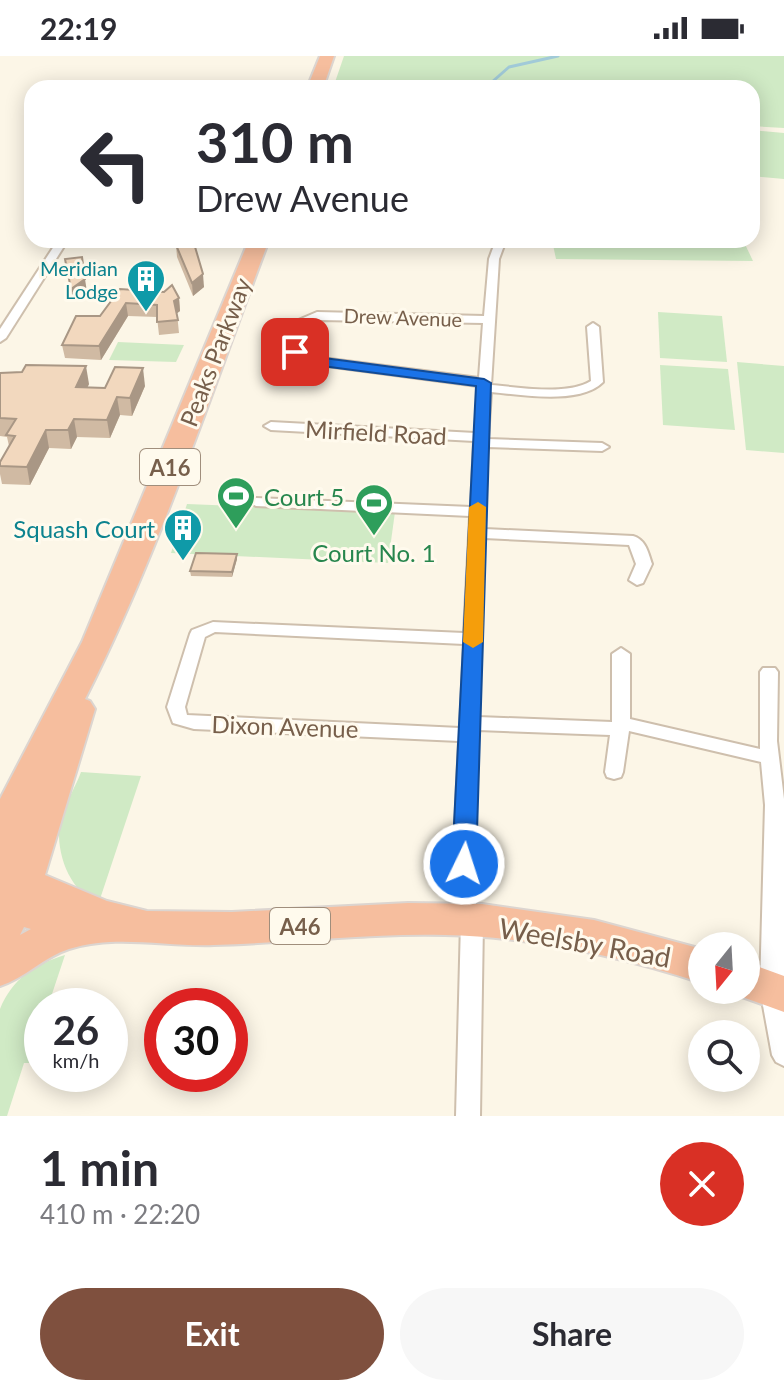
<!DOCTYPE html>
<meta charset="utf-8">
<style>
body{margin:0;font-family:Lato,sans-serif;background:#f7f7f7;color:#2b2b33;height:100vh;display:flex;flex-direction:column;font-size:30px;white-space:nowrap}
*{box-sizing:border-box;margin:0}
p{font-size:26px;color:#7c7c81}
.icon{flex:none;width:44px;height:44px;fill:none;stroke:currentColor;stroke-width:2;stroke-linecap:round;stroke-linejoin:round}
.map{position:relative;height:1060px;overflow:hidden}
.side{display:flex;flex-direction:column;background:#fff;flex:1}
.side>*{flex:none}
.banner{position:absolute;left:24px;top:24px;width:736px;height:168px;border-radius:24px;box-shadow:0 4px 20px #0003;background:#fff;color:#2b2b33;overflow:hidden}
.needle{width:52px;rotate:198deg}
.buttons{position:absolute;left:688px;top:876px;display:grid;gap:16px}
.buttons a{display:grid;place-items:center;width:72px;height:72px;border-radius:50%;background:#fff;box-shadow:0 4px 20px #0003;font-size:40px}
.speed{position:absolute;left:24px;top:932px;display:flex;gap:16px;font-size:40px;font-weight:700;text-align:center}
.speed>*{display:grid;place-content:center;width:104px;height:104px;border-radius:50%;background:#fff;box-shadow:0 4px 20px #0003;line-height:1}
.speed small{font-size:20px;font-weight:400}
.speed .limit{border:12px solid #d22;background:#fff;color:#111}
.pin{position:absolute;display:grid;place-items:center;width:68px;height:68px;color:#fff;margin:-34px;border-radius:16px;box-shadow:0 4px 12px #0006}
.me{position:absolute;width:88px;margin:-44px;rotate:4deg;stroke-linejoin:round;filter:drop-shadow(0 0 6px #0008)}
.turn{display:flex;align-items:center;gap:28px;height:168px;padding:0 40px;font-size:36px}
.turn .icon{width:104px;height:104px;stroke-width:2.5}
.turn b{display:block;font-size:56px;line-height:68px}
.round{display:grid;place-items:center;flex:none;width:84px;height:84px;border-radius:42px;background:#f7f7f7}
.headline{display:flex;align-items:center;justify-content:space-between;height:136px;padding:0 40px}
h1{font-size:48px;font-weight:700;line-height:60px}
.action{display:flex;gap:16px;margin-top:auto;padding:16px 40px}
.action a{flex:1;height:92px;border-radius:48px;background:#7f503e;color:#fff;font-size:32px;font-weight:700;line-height:92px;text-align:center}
.action a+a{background:#f7f7f7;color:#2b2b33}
.status{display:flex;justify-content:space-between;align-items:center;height:56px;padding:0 40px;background:#fff;direction:ltr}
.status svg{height:22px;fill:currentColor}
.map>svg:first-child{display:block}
.green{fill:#d0eac5}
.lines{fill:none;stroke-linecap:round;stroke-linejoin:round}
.stream{stroke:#a1cad8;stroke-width:3}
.street-casing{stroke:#cebfad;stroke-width:4}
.highway-casing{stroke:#dcd5d0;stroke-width:4}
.street{fill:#fff;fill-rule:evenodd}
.highway{fill:#f6be9e;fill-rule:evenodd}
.wall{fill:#d0baa3}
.shaded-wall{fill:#a99785}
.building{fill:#f2d8be;stroke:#a99785;stroke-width:2}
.route{fill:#1a73e8;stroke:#114b97;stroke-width:2}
.slow{fill:#f59e0b}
.labels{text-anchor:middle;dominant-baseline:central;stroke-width:6;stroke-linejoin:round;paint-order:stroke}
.far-culture-label{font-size:20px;fill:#0d838f;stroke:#fffaed;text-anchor:end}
.far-street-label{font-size:20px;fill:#775f4b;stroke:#fffaed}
.shield{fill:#fffaed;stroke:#a08e7c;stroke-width:2}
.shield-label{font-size:22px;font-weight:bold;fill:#775f4b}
.street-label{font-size:24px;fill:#775f4b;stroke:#fffaed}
.leisure-label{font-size:24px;fill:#27864d;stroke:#fffaed;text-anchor:start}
.culture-label{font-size:24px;fill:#0d838f;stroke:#fffaed;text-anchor:end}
.near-street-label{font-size:28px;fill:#775f4b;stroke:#fffaed}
</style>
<div class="status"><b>22:19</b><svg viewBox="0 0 49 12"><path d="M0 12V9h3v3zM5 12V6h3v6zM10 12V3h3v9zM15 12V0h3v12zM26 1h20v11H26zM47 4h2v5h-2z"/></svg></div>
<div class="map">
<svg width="784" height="1060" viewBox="0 0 784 1060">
<rect width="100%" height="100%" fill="#fcf6e7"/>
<g class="green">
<path d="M 344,0 L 784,0 L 784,72 L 752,70 L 752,32 L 333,32 Z"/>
<path d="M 752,74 L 784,77 L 784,123 L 752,120 Z"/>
<path d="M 552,184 L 743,184 L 753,205 L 556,203 Z"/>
<path d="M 658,256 L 722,260 L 727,306 L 660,302 Z"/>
<path d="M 118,286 L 184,289 L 176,306 L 109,304 Z"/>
<path d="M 737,306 L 784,310 L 784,397 L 746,394 Z"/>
<path d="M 660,309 L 728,313 L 735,374 L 663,369 Z"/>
<path d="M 187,448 L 395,456 L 388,507 L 171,497 Z"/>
<path d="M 81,716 L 141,720 L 99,846 C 72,838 58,803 59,775 C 59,757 75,733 81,716 Z"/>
<path d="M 65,899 L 48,950 L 42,950 L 42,967 L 29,1007 L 24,1007 L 7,1060 L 0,1060 L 0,953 C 12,923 35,908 65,899 Z"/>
</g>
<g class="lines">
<path class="stream" d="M 492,26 L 509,11 L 558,0"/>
<g class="street-casing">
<g id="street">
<path d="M 58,184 L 68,184 L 6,282 L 0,286 L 0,273 Z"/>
<path d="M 496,184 L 506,184 L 499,203 L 491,329 C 518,331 567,340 591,325 L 587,271 L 593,267 L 599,271 L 603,326 C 580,349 522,339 491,336 L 488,383 L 602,387 L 609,391 L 602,395 L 487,391 L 485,473 L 633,480 C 646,484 648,496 652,508 L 643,527 L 637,529 L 629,524 L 636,508 L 629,489 L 484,482 L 478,661 L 612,666 L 612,598 L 621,592 L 630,598 L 630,663 L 760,693 L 760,616 L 763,612 L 775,612 L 778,616 L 777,685 L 784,743 L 784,1010 L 776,1006 L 772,999 L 760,933 L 765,749 L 761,706 L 629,675 L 623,716 L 621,721 L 614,723 L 607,721 L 605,716 L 610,679 L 478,674 L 472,837 L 483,866 L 480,1060 L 456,1060 L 461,866 L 452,837 L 459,685 L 194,673 L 173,667 L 167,651 L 190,578 L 192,574 L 213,566 L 464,577 L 470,460 L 256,450 L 249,446 L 256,442 L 471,451 L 474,385 L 271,374 L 264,370 L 271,366 L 475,377 L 478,330 L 311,308 L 289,296 L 296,265 L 317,256 L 484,260 L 489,203 ZM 319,264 L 483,267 L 479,322 L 314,301 L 301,294 L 306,270 ZM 215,576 L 464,588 L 460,672 L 187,659 L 185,651 L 205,581 Z"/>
</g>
</g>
<g class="highway-casing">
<g id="highway">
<path d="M 320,0 L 334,0 L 323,32 L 307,32 Z"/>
<path d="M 249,184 L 269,184 C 211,338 159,497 85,643 L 90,645 L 95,653 L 45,819 L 107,845 L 147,855 L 232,856 L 408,847 L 482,848 L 594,864 L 702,893 L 702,927 C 619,900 533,881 445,879 C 368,877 291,887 214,889 C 166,891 116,878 69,893 C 44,901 25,922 0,930 L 0,743 L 82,586 ZM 24,871 L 31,873 L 20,879 Z"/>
<path d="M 746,906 L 784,920 L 784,956 L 731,937 L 730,934 L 746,934 Z"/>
</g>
</g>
<use href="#street" class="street"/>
<use href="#highway" class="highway"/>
</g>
<g class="wall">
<path d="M 176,189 L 204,231 L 193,240 L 177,201 Z"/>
<path d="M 120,233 L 179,242 L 180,255 L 177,257 L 179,277 L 159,279 L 157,261 L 128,260 L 101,304 L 65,302 L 62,289 L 100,260 Z"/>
<path d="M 0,317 L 89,328 L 87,332 L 105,332 L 145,330 L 132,360 L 120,359 L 110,382 L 77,381 L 71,393 L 49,392 L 30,429 L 2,428 L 0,418 L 0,406 L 9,390 L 7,381 L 0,380 Z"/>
<path d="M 237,498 L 237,503 L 232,521 L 191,520 L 190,515 Z"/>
</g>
<g class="shaded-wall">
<path d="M 203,218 L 204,231 L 193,240 L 192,227 Z"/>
<path d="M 85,223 L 87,236 L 73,246 L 71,233 Z"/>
<path d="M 179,242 L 180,255 L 176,258 L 174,245 Z"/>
<path d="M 126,247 L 128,260 L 101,304 L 99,290 Z"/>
<path d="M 86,310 L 89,328 L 79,349 L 76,331 Z"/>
<path d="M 143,312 L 145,330 L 132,360 L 130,342 Z"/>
<path d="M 117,341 L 120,359 L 110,382 L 107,364 Z"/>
<path d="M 74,363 L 77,381 L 71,393 L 68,374 Z"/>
<path d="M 46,374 L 49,392 L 30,429 L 27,411 Z"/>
<path d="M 237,498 L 237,503 L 232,521 L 232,516 Z"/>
</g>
<g class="building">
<path d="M 184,184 L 193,184 L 203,218 L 192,227 L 176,189 Z"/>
<path d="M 82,201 L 85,223 L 71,233 L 65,203 Z"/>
<path d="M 172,229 L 179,242 L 174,245 L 178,264 L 157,266 L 157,249 L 126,247 L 99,290 L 62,289 L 76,260 L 100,260 L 120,233 L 164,236 Z"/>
<path d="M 26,309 L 86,310 L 76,331 L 105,332 L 115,311 L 143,312 L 130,342 L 117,341 L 107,364 L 74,363 L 68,374 L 46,374 L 27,411 L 0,410 L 0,406 L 15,380 L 6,379 L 16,363 L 0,362 L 0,317 L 22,316 Z"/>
<path d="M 196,497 L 237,498 L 232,516 L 190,515 Z"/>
</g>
<path class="route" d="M 295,292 L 324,302 L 484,323 L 491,327 L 476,808 L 472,815 L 464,817 L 456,815 L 452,808 L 476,330 L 322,310 L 290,299 L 290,293 Z"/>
<path class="slow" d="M 478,446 L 486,451 L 483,586 L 473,592 L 463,586 L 469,451 Z"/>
<defs>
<g id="building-pin" transform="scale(2)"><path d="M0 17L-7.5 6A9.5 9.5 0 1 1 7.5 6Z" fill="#0f9aa8" stroke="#fffaed"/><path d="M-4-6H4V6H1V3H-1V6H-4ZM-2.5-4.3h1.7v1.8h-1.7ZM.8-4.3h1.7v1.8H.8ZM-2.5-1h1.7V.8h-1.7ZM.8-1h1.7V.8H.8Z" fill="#fff"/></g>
<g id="stadium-pin" transform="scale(2)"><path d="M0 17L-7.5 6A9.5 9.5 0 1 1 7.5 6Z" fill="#2e9e5b" stroke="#fffaed"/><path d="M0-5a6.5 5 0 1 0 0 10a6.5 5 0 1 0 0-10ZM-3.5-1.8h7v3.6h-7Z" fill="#fff"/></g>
</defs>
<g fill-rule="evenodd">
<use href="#building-pin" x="146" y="223"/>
<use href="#stadium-pin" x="236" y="440"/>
<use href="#stadium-pin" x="374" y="447"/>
<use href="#building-pin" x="183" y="472"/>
</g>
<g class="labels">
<g class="far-culture-label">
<text x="118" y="212">Meridian<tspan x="118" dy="23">Lodge</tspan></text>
</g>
<g class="far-street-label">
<text transform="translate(403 261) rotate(2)">Drew Avenue</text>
</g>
<g class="shield">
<rect x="140" y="393" width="60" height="36" rx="6"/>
<rect x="270" y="852" width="60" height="36" rx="6"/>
</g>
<g class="shield-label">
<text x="170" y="411">A16</text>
<text x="300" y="870">A46</text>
</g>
<g class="street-label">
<text transform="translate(215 296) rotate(-69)">Peaks Parkway</text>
<text transform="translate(376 376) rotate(3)">Mirfield Road</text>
<text transform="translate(285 670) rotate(2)">Dixon Avenue</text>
</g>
<g class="leisure-label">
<text x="264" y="440">Court 5</text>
<text x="374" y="496" text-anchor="middle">Court No. 1</text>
</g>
<g class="culture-label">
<text x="155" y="472">Squash Court</text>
</g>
<g class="near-street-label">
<text transform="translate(585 886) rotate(10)">Weelsby Road</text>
</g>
</g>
</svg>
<div class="buttons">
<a><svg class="needle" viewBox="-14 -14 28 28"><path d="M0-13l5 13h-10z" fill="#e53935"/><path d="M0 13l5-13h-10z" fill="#7c7c81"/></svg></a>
<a><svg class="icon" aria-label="search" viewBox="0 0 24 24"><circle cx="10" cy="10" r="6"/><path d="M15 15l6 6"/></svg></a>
</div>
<div class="speed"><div>26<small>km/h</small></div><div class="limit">30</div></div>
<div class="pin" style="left:295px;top:296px;background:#d93025"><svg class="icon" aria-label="arrive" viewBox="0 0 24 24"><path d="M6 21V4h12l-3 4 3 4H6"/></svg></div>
<svg class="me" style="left:464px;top:808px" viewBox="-20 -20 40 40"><circle r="17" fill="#1a73e8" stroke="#fff" stroke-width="3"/><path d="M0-11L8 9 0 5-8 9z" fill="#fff"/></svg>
<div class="banner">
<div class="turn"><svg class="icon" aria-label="left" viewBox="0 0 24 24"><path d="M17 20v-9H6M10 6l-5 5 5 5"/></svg><div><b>310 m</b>Drew Avenue</div></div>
</div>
</div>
<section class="side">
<div class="headline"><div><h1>1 min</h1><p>410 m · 22:20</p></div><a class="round" style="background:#d93025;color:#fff"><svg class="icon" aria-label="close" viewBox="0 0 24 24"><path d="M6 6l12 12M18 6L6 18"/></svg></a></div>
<div class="action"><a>Exit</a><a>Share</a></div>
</section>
